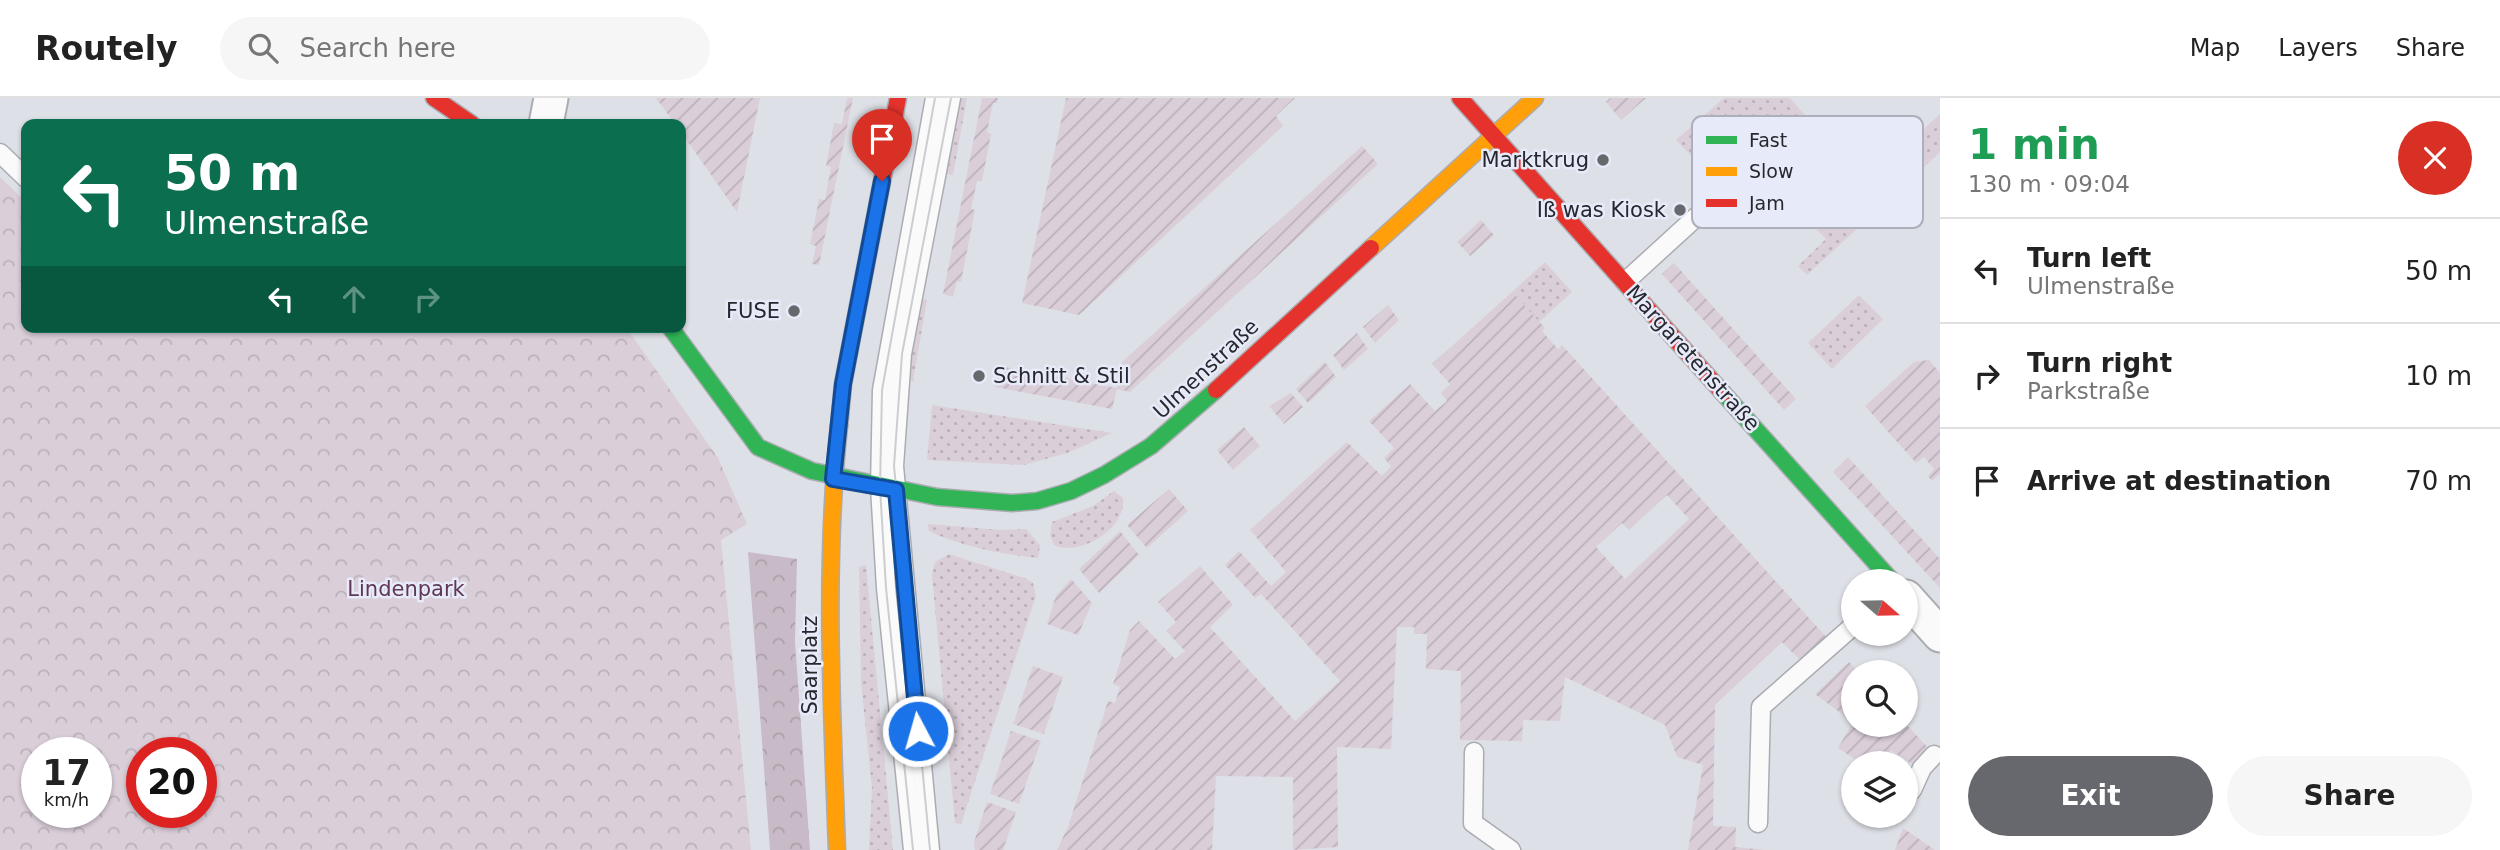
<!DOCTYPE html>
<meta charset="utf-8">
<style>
body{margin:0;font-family:"DejaVu Sans",sans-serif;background:#f6f6f6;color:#222;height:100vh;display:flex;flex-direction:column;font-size:26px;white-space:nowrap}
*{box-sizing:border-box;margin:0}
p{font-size:23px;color:#767676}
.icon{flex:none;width:38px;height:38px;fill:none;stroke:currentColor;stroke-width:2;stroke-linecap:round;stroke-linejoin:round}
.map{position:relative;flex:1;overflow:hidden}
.panel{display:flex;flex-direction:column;background:#fff;width:560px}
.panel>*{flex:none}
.guide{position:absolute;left:21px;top:21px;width:665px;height:214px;border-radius:14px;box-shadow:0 2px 5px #0004;background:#0b6e4f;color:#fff;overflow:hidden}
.needle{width:46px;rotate:110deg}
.buttons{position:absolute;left:1841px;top:471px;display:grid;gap:14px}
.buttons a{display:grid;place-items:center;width:77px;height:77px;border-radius:50%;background:#fff;box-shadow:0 2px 5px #0004;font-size:35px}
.speed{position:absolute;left:21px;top:639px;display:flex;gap:14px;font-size:35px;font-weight:700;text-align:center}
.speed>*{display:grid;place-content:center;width:91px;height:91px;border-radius:50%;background:#fff;box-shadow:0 2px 5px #0004;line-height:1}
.speed small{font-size:18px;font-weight:400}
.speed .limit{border:10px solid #d22;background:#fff;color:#111}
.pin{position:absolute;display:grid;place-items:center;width:60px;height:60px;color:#fff;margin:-72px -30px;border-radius:50% 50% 50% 0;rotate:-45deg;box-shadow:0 0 7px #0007}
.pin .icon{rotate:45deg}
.me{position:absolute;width:77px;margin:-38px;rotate:354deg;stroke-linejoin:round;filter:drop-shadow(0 0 5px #0008)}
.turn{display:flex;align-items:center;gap:24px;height:147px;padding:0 28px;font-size:32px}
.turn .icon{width:91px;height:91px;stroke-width:2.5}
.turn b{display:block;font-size:49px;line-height:60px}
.lanes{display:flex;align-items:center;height:66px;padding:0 28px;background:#0003;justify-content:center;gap:35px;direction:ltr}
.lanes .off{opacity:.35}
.round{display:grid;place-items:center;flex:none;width:74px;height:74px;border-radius:37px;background:#f6f6f6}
.head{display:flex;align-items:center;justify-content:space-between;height:119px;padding:0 28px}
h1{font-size:42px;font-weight:600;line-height:52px;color:#1e9e55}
.primary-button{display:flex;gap:14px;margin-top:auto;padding:14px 28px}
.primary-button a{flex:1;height:80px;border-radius:42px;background:#67686e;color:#fff;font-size:28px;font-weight:600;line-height:80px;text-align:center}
.primary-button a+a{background:#f6f6f6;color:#222}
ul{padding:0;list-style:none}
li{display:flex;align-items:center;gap:21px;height:105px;padding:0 28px;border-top:2px solid #e0e0e0}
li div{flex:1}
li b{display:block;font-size:26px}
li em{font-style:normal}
header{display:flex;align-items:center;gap:42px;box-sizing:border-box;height:98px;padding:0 35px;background:#fff;border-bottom:2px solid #e0e0e0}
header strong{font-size:33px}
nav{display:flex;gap:38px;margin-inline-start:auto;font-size:24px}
.search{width:490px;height:63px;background:#f6f6f6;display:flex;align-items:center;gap:18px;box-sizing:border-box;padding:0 24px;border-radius:38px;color:#767676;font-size:26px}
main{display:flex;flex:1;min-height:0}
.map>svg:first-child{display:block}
.grass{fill:url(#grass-dots)}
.forest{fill:url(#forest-crowns)}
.park{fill:url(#park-crowns);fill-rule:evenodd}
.garden{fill:url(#garden-furrows);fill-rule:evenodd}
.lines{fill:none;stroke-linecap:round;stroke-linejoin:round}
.lane-casing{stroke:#abacb2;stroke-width:21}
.street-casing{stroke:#abacb2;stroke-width:37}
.fast-casing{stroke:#abacb2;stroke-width:19}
.slow-casing{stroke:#abacb2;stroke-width:19}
.jam-casing{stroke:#abacb2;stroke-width:19}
.lane{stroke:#fafafb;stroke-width:18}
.street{stroke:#fafafb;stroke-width:33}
.fast{stroke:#30b455;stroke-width:16}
.slow{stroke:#ff9f0a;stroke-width:16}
.jam{stroke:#e5322d;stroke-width:16}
.tram{stroke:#cccdcf;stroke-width:2}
.route-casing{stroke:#114b97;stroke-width:18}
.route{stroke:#1a73e8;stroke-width:12}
.poi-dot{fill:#67686e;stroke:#e7eaf9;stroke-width:2.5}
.labels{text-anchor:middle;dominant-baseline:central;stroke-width:5;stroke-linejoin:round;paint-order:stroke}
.poi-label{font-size:21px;fill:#27282d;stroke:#e7eaf9;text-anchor:end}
.street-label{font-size:21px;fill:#27282d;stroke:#e7eaf9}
.park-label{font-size:21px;fill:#603754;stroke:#e7eaf9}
.key{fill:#e7eaf9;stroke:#adb0bc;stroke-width:2}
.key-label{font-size:19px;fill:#27282d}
</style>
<header>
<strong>Routely</strong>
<div class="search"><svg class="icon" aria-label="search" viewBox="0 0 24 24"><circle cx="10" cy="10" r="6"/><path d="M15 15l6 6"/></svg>Search here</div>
<nav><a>Map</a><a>Layers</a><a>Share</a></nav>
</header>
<main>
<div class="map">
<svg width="1940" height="752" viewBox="0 0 1940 752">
<defs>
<pattern id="grass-dots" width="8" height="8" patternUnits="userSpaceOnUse" patternTransform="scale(1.75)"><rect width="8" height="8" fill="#daced9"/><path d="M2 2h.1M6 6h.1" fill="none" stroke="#bbb1bb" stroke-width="1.8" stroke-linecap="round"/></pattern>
<pattern id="forest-crowns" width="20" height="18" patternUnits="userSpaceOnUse" patternTransform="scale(1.75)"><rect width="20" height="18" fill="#c8bac7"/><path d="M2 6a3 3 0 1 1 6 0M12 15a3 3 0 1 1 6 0" fill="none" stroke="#aca0ab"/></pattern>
<pattern id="park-crowns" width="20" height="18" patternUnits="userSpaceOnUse" patternTransform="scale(1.75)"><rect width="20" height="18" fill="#daced9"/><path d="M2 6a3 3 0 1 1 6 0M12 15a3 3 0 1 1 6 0" fill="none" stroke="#bbb1bb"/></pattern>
<pattern id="garden-furrows" width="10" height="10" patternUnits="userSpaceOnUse" patternTransform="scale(1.75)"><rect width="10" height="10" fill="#daced9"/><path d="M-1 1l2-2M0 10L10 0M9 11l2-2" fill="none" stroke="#bbb1bb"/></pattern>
</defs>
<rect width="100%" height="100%" fill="#dee0e7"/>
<g class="grass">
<path d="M 959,0 L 967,0 L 953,77 L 945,76 Z"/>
<path d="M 1724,0 L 1790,0 L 1805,17 L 1799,45 L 1848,100 L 1940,16 L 1940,54 L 1807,177 L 1798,168 L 1826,141 L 1759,73 L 1732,99 L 1676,42 Z"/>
<path d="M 1545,164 L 1572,194 L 1539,224 L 1512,194 Z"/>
<path d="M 1859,197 L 1883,221 L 1832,271 L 1808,245 Z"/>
<path d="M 921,200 L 927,202 L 913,283 L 907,282 Z"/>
<path d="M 932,307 L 1112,335 L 1067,355 L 1024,367 L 927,362 Z"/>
<path d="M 1114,393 L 1123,400 C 1127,431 1079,459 1054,447 L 1050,437 L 1052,424 L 1093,408 Z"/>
<path d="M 928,426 L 1000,432 L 1026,431 L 1040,447 L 1038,460 C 1002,456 962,449 929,433 Z"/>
<path d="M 949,456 L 1027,481 L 1033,485 L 1036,498 L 961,726 L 955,725 L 932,477 L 935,464 Z"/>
<path d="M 866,467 L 893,752 L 869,752 L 872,690 L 861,584 L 859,469 Z"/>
</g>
<path class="forest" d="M 748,454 L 797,461 L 795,544 L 810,752 L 770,752 Z"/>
<path class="park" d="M 0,79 L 26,104 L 26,229 L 626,229 L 718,360 L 747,426 L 721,442 L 751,752 L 0,752 ZM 37,654 L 96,654 L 96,714 L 37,714 ZM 142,654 L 201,654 L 201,714 L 142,714 Z"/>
<g class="garden">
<path d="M 656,0 L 760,0 L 737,114 L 681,34 L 681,26 L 675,26 Z"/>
<path d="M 847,0 L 853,0 L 819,167 L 812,166 L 816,148 L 810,146 L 819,101 L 825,102 L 831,69 L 826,68 L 834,25 L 842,26 Z"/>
<path d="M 982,0 L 998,0 L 997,5 L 993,5 L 987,34 L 991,36 L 982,83 L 977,83 L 971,111 L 975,112 L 961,184 L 957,183 L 953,199 L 943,196 Z"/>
<path d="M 1066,0 L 1295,0 L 1276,18 L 1283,28 L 1079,217 L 1022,205 Z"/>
<path d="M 1610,0 L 1646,0 L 1621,22 L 1606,4 Z"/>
<path d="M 1362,48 L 1378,66 L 1130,294 L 1117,291 L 1112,311 L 995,289 L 1000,268 L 1117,290 L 1122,264 Z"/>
<path d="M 1481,122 L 1494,137 L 1470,158 L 1457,144 Z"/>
<path d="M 1674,165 L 1796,301 L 1784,312 L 1662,176 Z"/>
<path d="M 1512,194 L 1545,230 L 1542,233 L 1558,251 L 1562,247 L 1827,540 L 1802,564 L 1782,544 L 1715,607 L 1713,728 L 1736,729 L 1735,749 L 1766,752 L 1688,752 L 1703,667 L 1677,659 L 1665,627 L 1565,579 L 1560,623 L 1523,622 L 1522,643 L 1460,642 L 1461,573 L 1426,571 L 1427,536 L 1414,536 L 1414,529 L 1397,529 L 1391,651 L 1337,649 L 1338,749 L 1293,752 L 1293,679 L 1216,678 L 1212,752 L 1057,752 L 1068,729 L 1108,603 L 1115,605 L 1120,589 L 1113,586 L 1130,532 L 1139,523 L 1175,561 L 1185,553 L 1166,533 L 1176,524 L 1158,504 L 1200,468 L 1233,507 L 1210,529 L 1295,623 L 1340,583 L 1261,496 L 1255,500 L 1225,467 L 1239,453 L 1271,488 L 1286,474 L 1250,432 L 1347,344 L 1382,378 L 1391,368 L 1384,360 L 1394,350 L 1369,323 L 1410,286 L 1435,313 L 1447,303 L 1441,295 L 1450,286 L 1432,266 ZM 1667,397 L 1689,421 L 1625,481 L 1596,449 L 1622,425 L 1629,432 Z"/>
<path d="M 1388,207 L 1399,222 L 1375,245 L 1363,229 Z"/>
<path d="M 1357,235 L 1368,251 L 1344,272 L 1333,257 Z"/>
<path d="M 1929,262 L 1940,275 L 1940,376 L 1932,383 L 1928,378 L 1934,371 L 1924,359 L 1916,365 L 1865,308 L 1914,264 Z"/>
<path d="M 1325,264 L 1336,279 L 1308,305 L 1296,291 Z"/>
<path d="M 1291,295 L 1303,309 L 1284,326 L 1269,308 Z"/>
<path d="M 1244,329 L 1260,348 L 1233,372 L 1217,352 Z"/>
<path d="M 1848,359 L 1940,461 L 1940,490 L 1833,374 Z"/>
<path d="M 1169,391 L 1188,413 L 1147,450 L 1127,427 Z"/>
<path d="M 1120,433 L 1139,457 L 1099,495 L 1079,471 Z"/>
<path d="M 1071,481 L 1092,505 L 1078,537 L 1047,526 L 1056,498 Z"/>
<path d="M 1849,564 L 1858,574 L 1853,574 L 1853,626 L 1906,626 L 1930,652 L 1921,657 L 1917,669 L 1891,652 L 1881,665 L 1861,665 L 1838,650 L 1853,624 L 1815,596 Z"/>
<path d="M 1033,568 L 1063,579 L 1044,636 L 1013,626 Z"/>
<path d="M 1011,633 L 1041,643 L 1019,706 L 990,696 Z"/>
<path d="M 987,704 L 1016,714 L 1003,752 L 975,752 L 974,744 Z"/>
<path d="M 1903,730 L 1935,752 L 1895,752 Z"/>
</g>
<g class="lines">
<g class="lane-casing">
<g id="lane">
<path d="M 0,55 L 26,80"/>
<path d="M 1625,184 L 1717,100"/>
<path d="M 1474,654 L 1473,725 L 1511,752"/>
<path d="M 1912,692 L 1922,670 L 1934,657"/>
<path d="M 1758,725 L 1761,609 L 1853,528"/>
<path d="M 913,752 L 886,490 L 880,389 L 882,292 L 935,0"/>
<path d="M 930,752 L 894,368 L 902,256 L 951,0"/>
</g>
</g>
<g class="street-casing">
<g id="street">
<path d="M 546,26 L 551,0"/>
<path d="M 1906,499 L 1940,537"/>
</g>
</g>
<g class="fast-casing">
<g id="fast">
<path d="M 670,229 L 758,349 L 812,373 L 937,399 L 1012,405 L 1037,403 L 1071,393 L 1104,377 L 1151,348 L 1216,292"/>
<path d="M 1723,295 L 1892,483"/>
</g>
</g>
<g class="slow-casing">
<g id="slow">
<path d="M 1371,150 L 1535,0"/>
<path d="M 837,752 C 832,611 824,469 839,328"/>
</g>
</g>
<g class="jam-casing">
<g id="jam">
<path d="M 434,0 L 472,26"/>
<path d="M 1460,0 L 1723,295"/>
<path d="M 1216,292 L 1371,150"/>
<path d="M 839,328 L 843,286 L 898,0"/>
</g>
</g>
<use href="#lane" class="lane"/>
<use href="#street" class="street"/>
<use href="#fast" class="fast"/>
<use href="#slow" class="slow"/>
<use href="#jam" class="jam"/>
<g class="tram">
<path d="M 913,752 L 886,490 L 880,389 L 882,292 L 935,0"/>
<path d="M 930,752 L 894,368 L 902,256 L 951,0"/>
</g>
</g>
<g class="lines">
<g class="route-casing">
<path id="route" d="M 882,83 L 843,286 L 833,381 L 896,392 L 918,633"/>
</g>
<use href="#route" class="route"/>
</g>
<g class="poi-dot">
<circle cx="1603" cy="62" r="7"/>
<circle cx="1680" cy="112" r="7"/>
<circle cx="794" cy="213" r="7"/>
<circle cx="979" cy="278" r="7"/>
</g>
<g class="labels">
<g class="poi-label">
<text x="1589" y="62">Marktkrug</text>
<text x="1666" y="112">Iß was Kiosk</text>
<text x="780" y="213">FUSE</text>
<text x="993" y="278" text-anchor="start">Schnitt &amp; Stil</text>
</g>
<g class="street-label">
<text transform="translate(1693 260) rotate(48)">Margaretenstraße</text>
<text transform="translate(1206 271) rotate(-43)">Ulmenstraße</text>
<text transform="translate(810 567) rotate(-90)">Saarplatz</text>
</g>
<g class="park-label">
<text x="406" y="491">Lindenpark</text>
</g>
</g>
<rect x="1692" y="18" width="231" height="112" rx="10" class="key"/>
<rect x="1706" y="38" width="31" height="8" fill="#30b455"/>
<rect x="1706" y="69" width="31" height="9" fill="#ff9f0a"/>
<rect x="1706" y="101" width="31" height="8" fill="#e5322d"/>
<g class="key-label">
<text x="1749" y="49">Fast</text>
<text x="1749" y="80">Slow</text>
<text x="1749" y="112">Jam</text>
</g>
</svg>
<div class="buttons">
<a><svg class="needle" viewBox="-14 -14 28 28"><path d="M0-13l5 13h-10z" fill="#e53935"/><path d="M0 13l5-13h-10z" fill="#767676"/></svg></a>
<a><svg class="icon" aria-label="search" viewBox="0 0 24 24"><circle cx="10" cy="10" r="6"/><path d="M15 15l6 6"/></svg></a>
<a><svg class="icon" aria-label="layers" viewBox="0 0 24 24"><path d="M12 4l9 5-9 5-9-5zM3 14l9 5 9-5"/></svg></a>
</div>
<div class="speed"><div>17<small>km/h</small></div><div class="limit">20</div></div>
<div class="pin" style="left:882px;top:83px;background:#d93025"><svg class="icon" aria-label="arrive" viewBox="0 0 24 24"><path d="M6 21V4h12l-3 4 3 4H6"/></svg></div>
<svg class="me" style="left:918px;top:633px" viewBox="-20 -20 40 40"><circle r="17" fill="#1a73e8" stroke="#fff" stroke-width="3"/><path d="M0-11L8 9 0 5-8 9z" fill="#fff"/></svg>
<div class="guide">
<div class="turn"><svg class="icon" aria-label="left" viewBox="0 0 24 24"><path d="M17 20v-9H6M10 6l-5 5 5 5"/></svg><div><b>50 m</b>Ulmenstraße</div></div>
<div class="lanes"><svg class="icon" aria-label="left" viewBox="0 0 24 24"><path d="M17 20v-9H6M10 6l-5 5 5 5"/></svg><svg class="icon off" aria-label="ahead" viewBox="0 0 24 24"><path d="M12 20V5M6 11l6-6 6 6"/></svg><svg class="icon off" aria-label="right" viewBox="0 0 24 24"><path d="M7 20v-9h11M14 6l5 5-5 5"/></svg></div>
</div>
</div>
<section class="panel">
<div class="head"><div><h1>1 min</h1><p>130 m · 09:04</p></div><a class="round" style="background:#d93025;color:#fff"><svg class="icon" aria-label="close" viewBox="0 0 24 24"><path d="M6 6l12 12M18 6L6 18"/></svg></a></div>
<ul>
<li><svg class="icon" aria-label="left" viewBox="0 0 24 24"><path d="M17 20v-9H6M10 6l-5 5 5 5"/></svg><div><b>Turn left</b><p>Ulmenstraße</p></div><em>50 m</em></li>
<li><svg class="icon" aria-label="right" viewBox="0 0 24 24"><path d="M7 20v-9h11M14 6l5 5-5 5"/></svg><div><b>Turn right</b><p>Parkstraße</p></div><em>10 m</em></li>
<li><svg class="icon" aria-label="arrive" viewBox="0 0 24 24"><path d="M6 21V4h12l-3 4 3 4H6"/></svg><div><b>Arrive at destination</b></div><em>70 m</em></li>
</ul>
<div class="primary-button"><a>Exit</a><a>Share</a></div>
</section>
</main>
